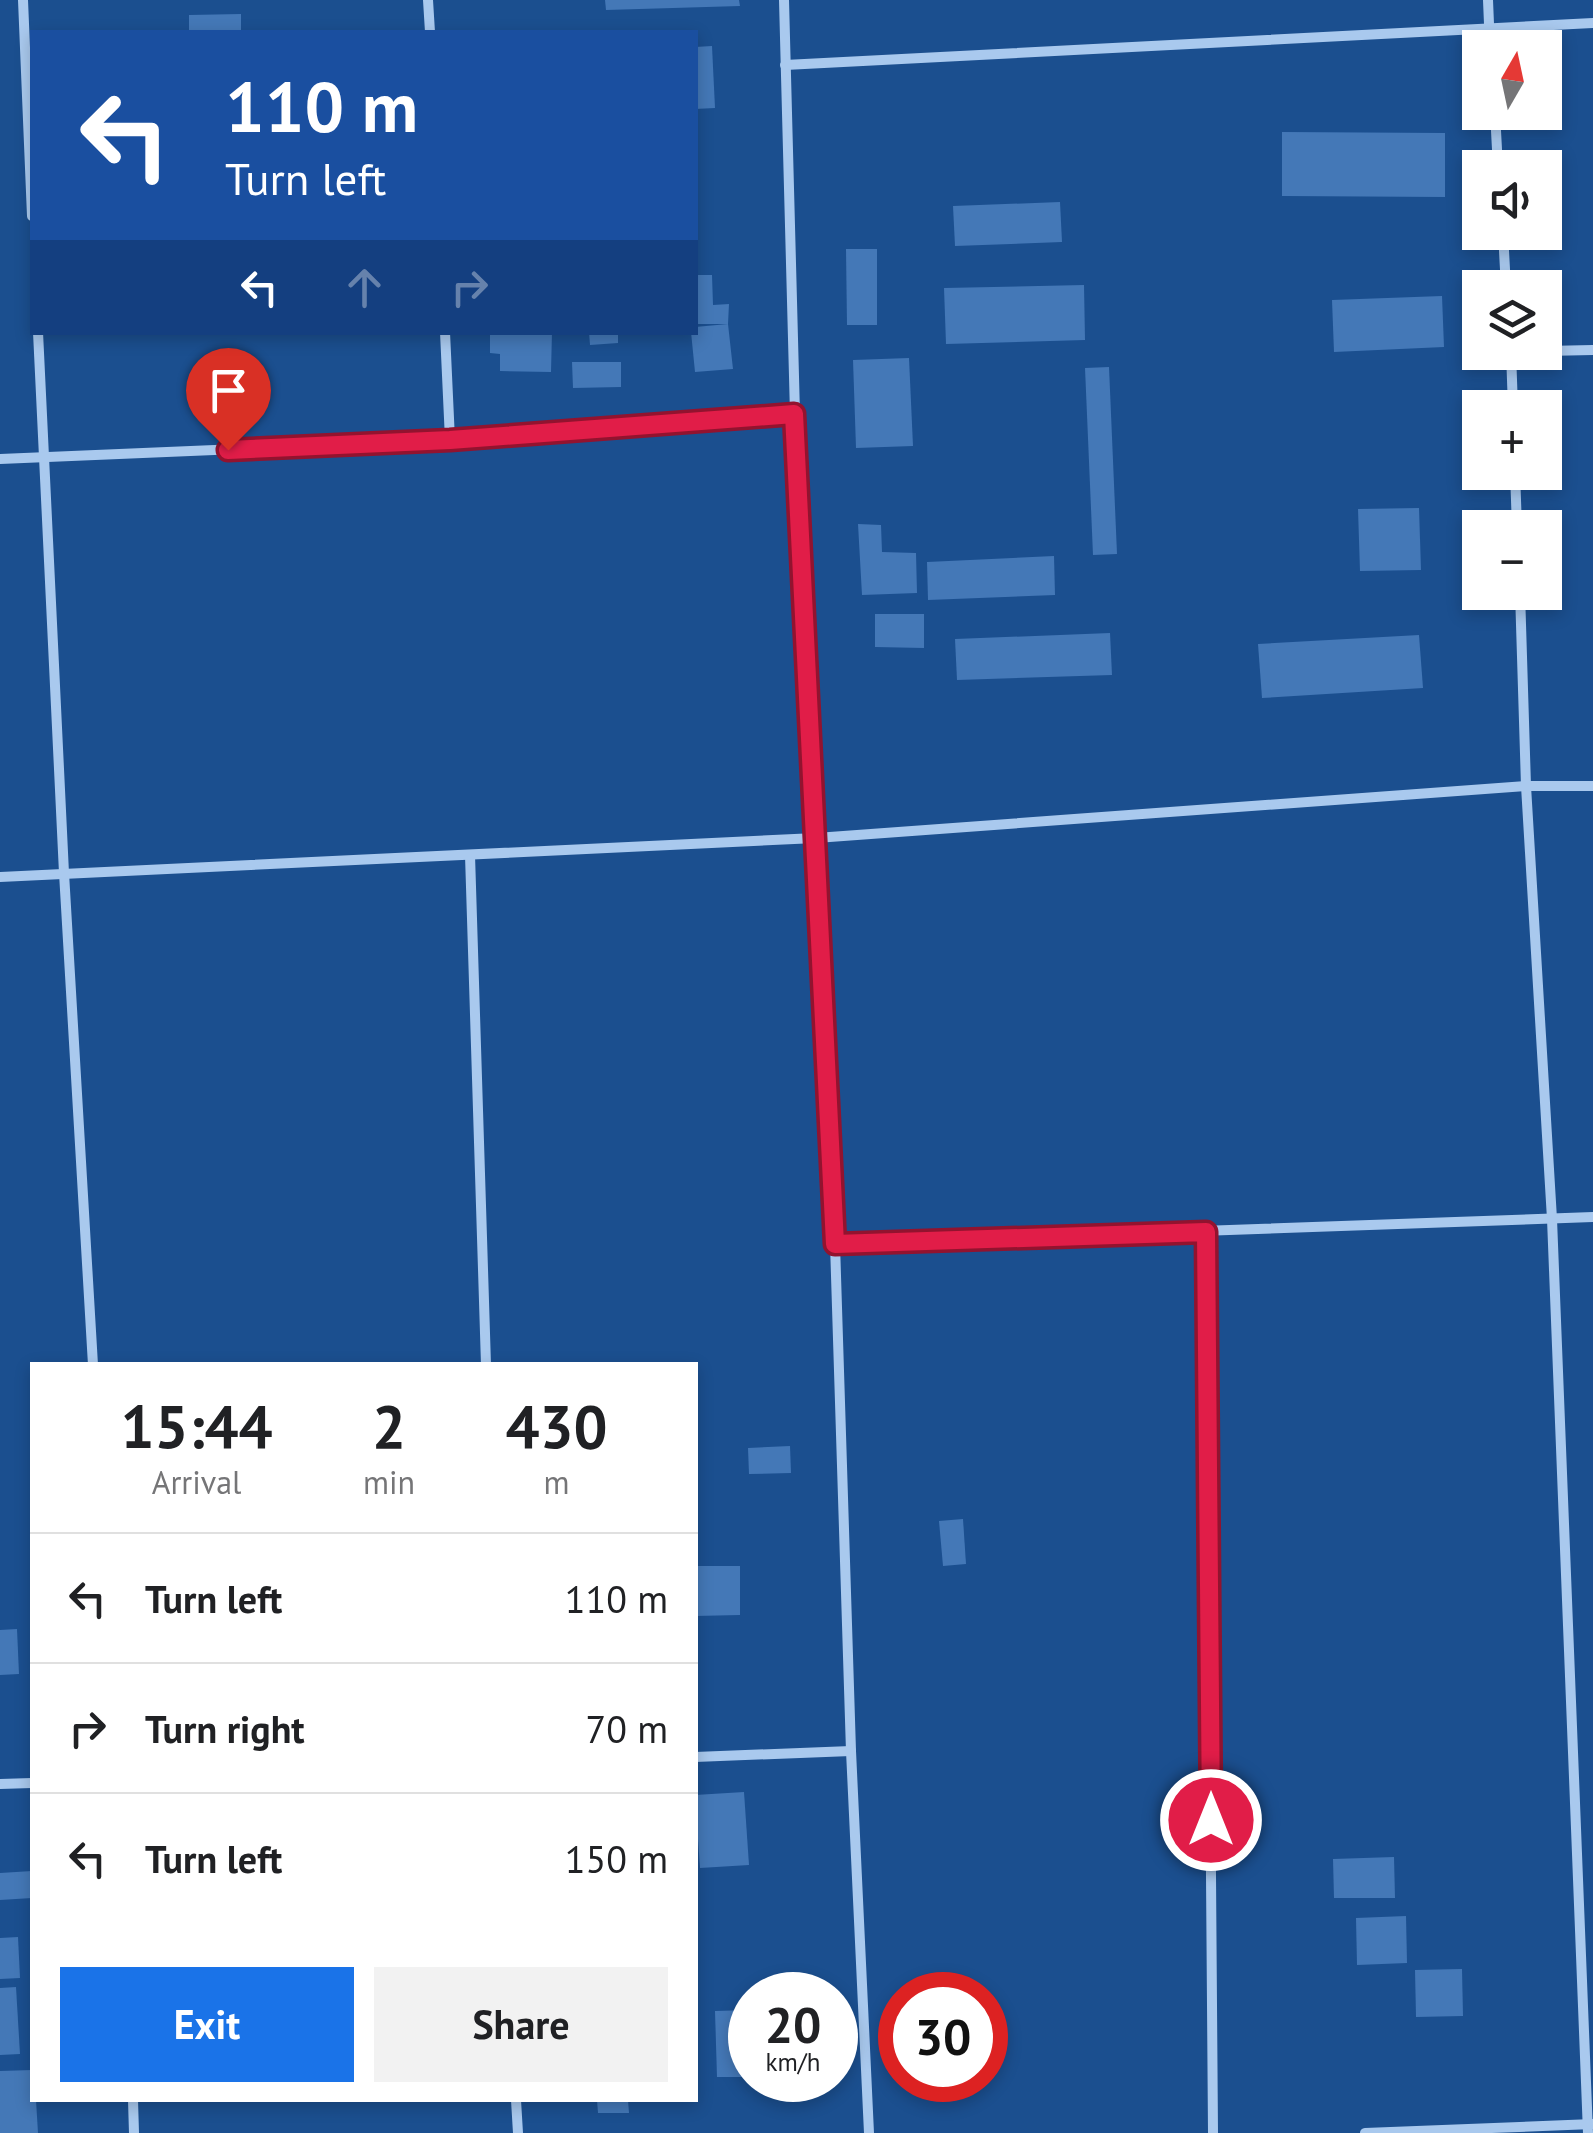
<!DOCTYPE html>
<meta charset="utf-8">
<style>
body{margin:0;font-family:"PT Sans",sans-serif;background:#f2f2f2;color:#202124;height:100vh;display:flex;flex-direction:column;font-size:38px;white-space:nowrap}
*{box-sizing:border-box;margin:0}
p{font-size:32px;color:#757577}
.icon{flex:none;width:55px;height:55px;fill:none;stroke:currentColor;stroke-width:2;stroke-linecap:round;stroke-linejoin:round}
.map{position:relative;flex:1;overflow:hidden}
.sheet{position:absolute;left:30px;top:1362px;width:668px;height:740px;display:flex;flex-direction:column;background:#fff;border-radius:0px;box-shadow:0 5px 15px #0003}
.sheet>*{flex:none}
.hud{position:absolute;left:30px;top:30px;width:668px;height:305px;border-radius:0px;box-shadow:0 5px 15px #0003;background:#1a4fa0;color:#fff;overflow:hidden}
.needle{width:65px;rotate:9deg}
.controls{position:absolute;left:1462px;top:30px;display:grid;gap:20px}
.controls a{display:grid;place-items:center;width:100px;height:100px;border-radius:0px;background:#fff;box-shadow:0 5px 15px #0003;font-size:50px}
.speed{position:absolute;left:728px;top:1972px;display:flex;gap:20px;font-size:50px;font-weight:700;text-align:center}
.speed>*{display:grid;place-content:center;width:130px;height:130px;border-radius:50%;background:#fff;box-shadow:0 5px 15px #0003;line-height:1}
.speed small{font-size:25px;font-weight:400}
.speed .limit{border:15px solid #d22;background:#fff;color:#111}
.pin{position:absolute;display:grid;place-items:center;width:85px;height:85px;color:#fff;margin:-102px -42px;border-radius:50% 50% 50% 0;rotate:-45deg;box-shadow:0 0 10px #0007}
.pin .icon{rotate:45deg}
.me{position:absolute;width:110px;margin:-55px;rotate:0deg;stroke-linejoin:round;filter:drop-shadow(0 0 8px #0008)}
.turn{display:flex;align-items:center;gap:35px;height:210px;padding:0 30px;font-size:45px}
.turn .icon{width:130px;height:130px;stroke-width:2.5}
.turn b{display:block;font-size:70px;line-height:85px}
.lanes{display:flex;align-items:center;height:95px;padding:0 30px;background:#0003;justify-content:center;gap:50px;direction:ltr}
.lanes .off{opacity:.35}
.eta{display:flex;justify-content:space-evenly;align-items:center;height:170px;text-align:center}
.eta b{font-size:60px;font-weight:700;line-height:70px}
.cta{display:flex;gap:20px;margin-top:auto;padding:20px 30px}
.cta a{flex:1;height:115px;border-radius:0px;background:#1a73e8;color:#fff;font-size:40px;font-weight:700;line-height:115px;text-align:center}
.cta a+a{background:#f2f2f2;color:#202124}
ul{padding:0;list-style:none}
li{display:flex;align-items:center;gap:30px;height:130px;padding:0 30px;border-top:2px solid #e0e0e0}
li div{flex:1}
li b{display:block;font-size:38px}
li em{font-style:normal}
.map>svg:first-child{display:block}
.building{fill:#4478b7}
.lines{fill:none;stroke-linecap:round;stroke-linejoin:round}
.minor{stroke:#a9c9ee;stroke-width:10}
.route-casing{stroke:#92132f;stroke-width:25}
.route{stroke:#e11d48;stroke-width:18}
</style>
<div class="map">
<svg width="1593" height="2133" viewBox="0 0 1593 2133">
<rect width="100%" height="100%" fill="#1b4f8f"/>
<g class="building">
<path d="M 605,0 L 739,0 L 740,6 L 606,10 Z"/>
<path d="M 241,14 L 241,32 L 189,32 L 189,15 Z"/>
<path d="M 712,46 L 715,108 L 695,109 L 695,47 Z"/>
<path d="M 1282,132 L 1445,133 L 1445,197 L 1282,196 Z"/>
<path d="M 1060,202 L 1062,242 L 955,246 L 953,206 Z"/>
<path d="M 846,249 L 877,249 L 877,325 L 847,325 Z"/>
<path d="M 695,275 L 712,275 L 713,305 L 729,304 L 728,324 L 695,324 Z"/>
<path d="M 1084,285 L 1085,340 L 946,344 L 944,288 Z"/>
<path d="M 1442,296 L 1444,347 L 1334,352 L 1332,300 Z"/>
<path d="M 728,324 L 733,369 L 695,372 L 691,332 L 695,332 L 695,327 Z"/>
<path d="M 490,332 L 552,332 L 551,372 L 500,371 L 500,354 L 490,353 Z"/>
<path d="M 589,332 L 618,332 L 618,343 L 590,345 Z"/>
<path d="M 909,358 L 913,446 L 856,448 L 853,360 Z"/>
<path d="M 572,362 L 621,362 L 621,387 L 573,388 Z"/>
<path d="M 1109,367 L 1117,554 L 1093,555 L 1085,368 Z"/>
<path d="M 1419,508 L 1421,570 L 1360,571 L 1358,509 Z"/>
<path d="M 858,524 L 881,525 L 882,552 L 916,553 L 917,593 L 862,595 Z"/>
<path d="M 1054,556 L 1055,595 L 928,600 L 927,562 Z"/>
<path d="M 875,614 L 924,614 L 924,648 L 875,647 Z"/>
<path d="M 1110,633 L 1112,675 L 957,680 L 955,639 Z"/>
<path d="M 1419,635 L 1423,688 L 1262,698 L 1258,644 Z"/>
<path d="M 790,1446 L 791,1473 L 749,1474 L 748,1448 Z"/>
<path d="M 963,1519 L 966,1564 L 943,1566 L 939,1521 Z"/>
<path d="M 695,1566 L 740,1566 L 740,1615 L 695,1616 Z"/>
<path d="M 17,1629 L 19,1674 L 0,1675 L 0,1630 Z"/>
<path d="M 744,1792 L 749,1865 L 700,1868 L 695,1795 Z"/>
<path d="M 1394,1857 L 1395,1898 L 1334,1898 L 1333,1859 Z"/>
<path d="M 32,1871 L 32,1898 L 0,1900 L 0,1873 Z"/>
<path d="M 1406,1916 L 1407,1963 L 1357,1965 L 1356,1918 Z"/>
<path d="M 18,1937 L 20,1978 L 0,1979 L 0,1938 Z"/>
<path d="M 1462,1969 L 1463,2016 L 1416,2017 L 1415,1970 Z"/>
<path d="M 16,1987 L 20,2054 L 0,2055 L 0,1988 Z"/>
<path d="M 750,2010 L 750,2077 L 717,2077 L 715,2011 Z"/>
<path d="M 32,2070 L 32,2100 L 36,2100 L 38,2133 L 0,2133 L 0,2071 Z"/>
<path d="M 597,2100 L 628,2100 L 629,2113 L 598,2113 Z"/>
</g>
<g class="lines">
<g class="minor">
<path d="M 23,0 L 32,216"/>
<path d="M 428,0 L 430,32"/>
<path d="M 784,0 L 795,414 L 835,1244 L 851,1751 L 869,2133"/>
<path d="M 1488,0 L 1490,48"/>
<path d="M 785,65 L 1593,23"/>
<path d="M 1495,112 L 1498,168"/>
<path d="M 1503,232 L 1506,288"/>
<path d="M 38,332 L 64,873 L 93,1365"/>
<path d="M 445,332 L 450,440"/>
<path d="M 1545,351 L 1593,350"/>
<path d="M 1511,352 L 1513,408"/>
<path d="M 0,459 L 450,440 L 795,414"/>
<path d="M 1515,472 L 1517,528"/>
<path d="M 1520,592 L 1526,786 L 1552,1219 L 1588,2133"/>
<path d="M 470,855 L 486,1365"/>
<path d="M 0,877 L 816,838 L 1526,786 L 1593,786"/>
<path d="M 1206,1232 L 1213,2133"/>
<path d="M 835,1244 L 1593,1217"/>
<path d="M 695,1757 L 851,1751"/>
<path d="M 0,1784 L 32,1783"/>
<path d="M 133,2100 L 134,2133"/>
<path d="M 516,2100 L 518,2133"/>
<path d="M 1365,2133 L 1593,2124"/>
</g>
</g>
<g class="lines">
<g class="route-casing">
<path id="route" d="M 228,450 L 450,440 L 794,414 L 835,1244 L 1206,1232 L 1211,1820"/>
</g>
<use href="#route" class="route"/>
</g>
</svg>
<div class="controls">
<a><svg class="needle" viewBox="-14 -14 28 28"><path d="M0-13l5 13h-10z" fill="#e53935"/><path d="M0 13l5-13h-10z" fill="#757577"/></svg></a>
<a><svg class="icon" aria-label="sound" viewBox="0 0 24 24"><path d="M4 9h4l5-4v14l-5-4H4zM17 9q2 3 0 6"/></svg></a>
<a><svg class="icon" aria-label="layers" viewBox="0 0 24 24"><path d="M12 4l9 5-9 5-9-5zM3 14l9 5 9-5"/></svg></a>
<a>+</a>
<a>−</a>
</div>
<div class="speed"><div>20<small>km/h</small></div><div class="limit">30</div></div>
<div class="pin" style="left:228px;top:450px;background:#d93025"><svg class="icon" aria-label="arrive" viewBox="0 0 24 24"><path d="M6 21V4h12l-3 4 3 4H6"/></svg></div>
<svg class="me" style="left:1211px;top:1820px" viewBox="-20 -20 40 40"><circle r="17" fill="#e11d48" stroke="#fff" stroke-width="3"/><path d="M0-11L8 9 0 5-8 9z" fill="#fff"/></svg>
<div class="hud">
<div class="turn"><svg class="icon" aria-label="left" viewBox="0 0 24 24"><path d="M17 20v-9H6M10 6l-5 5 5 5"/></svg><div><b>110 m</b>Turn left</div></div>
<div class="lanes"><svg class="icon" aria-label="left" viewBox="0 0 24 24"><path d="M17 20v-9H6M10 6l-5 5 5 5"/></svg><svg class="icon off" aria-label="ahead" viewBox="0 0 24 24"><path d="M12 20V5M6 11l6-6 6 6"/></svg><svg class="icon off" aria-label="right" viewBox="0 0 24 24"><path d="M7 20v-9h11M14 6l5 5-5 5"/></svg></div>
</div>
<section class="sheet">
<div class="eta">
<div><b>15:44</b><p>Arrival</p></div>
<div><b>2</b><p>min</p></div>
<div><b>430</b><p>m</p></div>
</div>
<ul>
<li><svg class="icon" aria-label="left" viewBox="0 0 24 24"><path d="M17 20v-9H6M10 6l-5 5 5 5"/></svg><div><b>Turn left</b></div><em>110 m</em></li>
<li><svg class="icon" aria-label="right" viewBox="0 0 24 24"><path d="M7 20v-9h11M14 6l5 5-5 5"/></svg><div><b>Turn right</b></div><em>70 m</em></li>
<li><svg class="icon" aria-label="left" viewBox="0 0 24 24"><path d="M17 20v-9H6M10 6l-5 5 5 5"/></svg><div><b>Turn left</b></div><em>150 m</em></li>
</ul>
<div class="cta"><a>Exit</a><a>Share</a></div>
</section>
</div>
